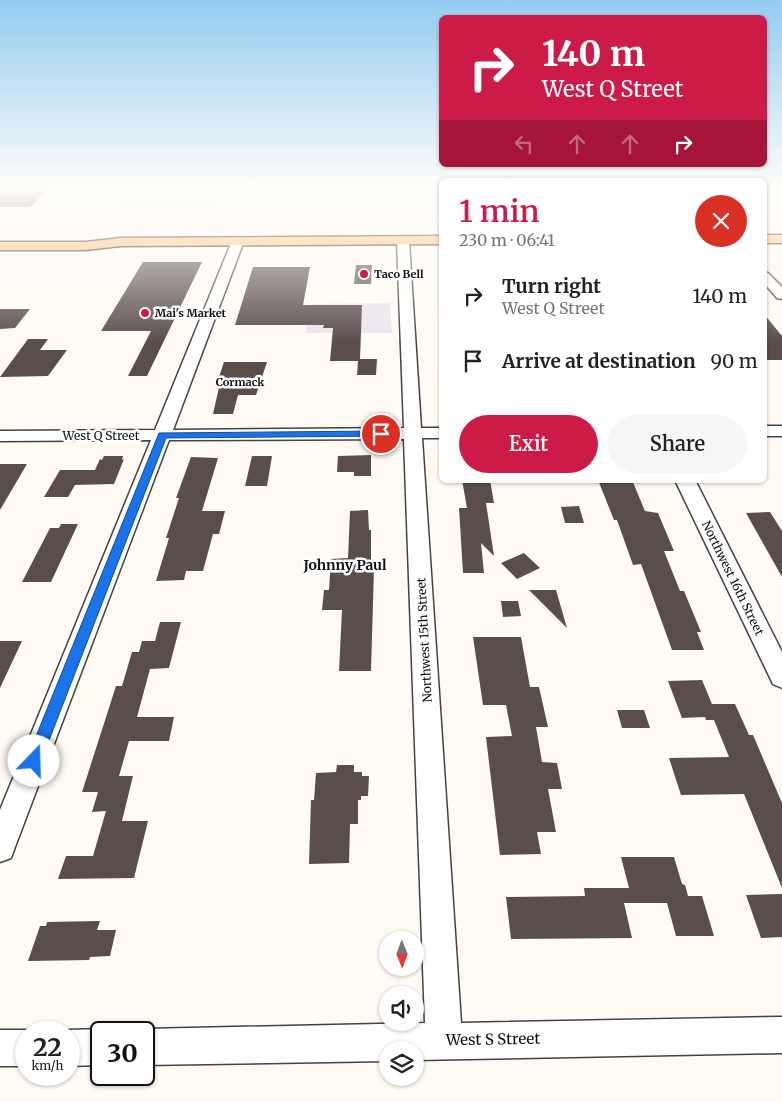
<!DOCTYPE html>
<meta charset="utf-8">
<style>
body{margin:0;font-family:Merriweather,serif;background:#f6f6f6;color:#222;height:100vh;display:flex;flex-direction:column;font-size:19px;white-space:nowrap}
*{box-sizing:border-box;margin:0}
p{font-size:16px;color:#767676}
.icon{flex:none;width:28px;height:28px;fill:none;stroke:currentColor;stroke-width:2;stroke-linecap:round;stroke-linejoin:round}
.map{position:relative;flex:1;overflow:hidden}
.side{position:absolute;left:439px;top:178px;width:328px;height:305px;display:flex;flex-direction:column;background:#fff;border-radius:8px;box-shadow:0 1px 4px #0004}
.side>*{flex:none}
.guide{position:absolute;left:439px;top:15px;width:328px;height:152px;border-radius:8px;box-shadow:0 1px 4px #0004;background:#cd1b48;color:#fff;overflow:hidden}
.needle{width:32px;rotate:179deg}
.buttons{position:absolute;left:379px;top:931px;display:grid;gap:10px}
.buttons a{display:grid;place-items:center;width:45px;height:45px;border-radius:50%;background:#fff;box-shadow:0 1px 4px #0004;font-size:25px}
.speed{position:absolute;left:15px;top:1021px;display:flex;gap:10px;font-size:25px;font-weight:700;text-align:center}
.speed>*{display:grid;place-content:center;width:65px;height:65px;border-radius:50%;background:#fff;box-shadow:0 1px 4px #0004;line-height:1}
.speed small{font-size:12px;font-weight:400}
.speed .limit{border:2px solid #111;border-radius:8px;background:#fff;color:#111}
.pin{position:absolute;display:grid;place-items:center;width:42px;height:42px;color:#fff;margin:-21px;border:2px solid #fff;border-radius:50%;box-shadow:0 1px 5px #0007}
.me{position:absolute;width:55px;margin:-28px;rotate:21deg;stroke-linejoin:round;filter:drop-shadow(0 0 4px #0008)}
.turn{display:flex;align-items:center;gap:18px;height:105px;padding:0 20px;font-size:22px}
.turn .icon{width:65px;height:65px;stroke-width:2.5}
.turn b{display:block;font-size:35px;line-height:42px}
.lanes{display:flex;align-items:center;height:48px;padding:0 20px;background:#0003;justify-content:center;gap:25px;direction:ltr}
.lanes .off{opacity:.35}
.round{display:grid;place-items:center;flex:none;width:52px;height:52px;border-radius:26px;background:#f6f6f6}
.headline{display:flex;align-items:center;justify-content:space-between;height:85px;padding:0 20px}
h1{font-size:30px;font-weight:600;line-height:38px;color:#cd1b48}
.primary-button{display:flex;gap:10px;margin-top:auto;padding:10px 20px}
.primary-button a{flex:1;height:58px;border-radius:30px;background:#cd1b48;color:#fff;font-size:20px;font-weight:600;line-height:58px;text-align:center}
.primary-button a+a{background:#f6f6f6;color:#222}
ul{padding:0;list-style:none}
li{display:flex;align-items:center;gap:15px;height:65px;padding:0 20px}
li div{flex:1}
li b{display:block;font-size:19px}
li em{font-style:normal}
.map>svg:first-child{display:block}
.industrial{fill:#ebe4ef}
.pitch{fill:#eef4cb}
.building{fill:#5a4e4b}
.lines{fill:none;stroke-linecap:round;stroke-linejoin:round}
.minor-casing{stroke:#434343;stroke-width:3}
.major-casing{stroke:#212121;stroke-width:3}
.minor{fill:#fff;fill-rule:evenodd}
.major{fill:#ffb863;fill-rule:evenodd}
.route{fill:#1a73e8;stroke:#114b97}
.poi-dot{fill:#cd1b48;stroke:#fff;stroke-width:2}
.labels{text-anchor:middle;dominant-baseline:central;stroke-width:5;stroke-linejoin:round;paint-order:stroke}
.far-poi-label{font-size:11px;font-weight:bold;fill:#101010;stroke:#fff;text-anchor:start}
.far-neighbourhood-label{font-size:11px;font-weight:bold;fill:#101010;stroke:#fff}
.street-label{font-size:12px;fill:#101010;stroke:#fff}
.neighbourhood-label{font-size:14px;font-weight:bold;fill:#101010;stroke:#fff}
.near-street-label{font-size:15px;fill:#101010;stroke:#fff}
</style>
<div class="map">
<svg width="782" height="1102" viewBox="0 0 782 1102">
<rect width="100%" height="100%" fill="#fffaf3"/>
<path class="industrial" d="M 390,303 L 392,333 L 306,333 L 311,304 Z"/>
<path class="pitch" d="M 127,188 L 338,188 L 336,204 C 261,205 187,207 112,207 Z"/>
<g class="building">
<path d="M 0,188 L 50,188 L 30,207 L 0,207 Z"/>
<path d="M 143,262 L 202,262 L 147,376 L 128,376 L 151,331 L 101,331 Z"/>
<path d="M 356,265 L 372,265 L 371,284 L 354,284 Z"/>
<path d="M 253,267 L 310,267 L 303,305 L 362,305 L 360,359 L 377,359 L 376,375 L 357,375 L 358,361 L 330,361 L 333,328 L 323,328 L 324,325 L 235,325 Z"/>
<path d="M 0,309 L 30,309 L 15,328 L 0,329 Z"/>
<path d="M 764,314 L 782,336 L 782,360 L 764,360 Z"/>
<path d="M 28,339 L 48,339 L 40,350 L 67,350 L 48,376 L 0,377 Z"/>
<path d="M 224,362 L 267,362 L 256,395 L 238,395 L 233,414 L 213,414 L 220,383 L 217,383 Z"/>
<path d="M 371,455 L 371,476 L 354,476 L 354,472 L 337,472 L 338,456 Z"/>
<path d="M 104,456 L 123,456 L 122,460 L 124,459 L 114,484 L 75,485 L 68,497 L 44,497 L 60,470 L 95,470 L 100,459 L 102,460 Z"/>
<path d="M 252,456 L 272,456 L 267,486 L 245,486 Z"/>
<path d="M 191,457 L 218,458 L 202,511 L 225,511 L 219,534 L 213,534 L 203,571 L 186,571 L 184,580 L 156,581 L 169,538 L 166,538 L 179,498 L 176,498 Z"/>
<path d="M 0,464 L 27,464 L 0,510 Z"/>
<path d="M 462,480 L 490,480 L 494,503 L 486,503 L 494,556 L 481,543 L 484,573 L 463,573 L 459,508 L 467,508 Z"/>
<path d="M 598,480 L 632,480 L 645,511 L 658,513 L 674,551 L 664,551 L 680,591 L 684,591 L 701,632 L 697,632 L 704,650 L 672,650 L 641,564 L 633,565 L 617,520 L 614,520 Z"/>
<path d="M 579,506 L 584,523 L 565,523 L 561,507 Z"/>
<path d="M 368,510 L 369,530 L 371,530 L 371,568 L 374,568 L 371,671 L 339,671 L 342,610 L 322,610 L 324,590 L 329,590 L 331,559 L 348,558 L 350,511 Z"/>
<path d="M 770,512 L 782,531 L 782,577 L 746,513 Z"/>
<path d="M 61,524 L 78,524 L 51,582 L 22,582 L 50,528 L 59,528 Z"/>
<path d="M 524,553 L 540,568 L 517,579 L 501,563 Z"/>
<path d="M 529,590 L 556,590 L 567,628 Z"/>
<path d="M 501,601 L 518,601 L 521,616 L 503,617 Z"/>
<path d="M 160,622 L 181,622 L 169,668 L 150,669 L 137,717 L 174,717 L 169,741 L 129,741 L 119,776 L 133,776 L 122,821 L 148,821 L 134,878 L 58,879 L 66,856 L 93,856 L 106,811 L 92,812 L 98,792 L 82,792 L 116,686 L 122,686 L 132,652 L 139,652 L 142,641 L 155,641 Z"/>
<path d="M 473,637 L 521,637 L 530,687 L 539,687 L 548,727 L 536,727 L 542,762 L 557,763 L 562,789 L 548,789 L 556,832 L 537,832 L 541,854 L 500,855 L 486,737 L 512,736 L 506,705 L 483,705 Z"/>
<path d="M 0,641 L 22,641 L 0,688 Z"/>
<path d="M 702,680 L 712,704 L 735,704 L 749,735 L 753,735 L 782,803 L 782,888 L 744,794 L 681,795 L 669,758 L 729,757 L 714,720 L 706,720 L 705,717 L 682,718 L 668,681 Z"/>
<path d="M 617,710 L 644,710 L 650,728 L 622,728 Z"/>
<path d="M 337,765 L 354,765 L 354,772 L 362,772 L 362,776 L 369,776 L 368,796 L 361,796 L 361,800 L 358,800 L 358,824 L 350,824 L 349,863 L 309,864 L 311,800 L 314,800 L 316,773 L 336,772 Z"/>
<path d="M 621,857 L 674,857 L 682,884 L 685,885 L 688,896 L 702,896 L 714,936 L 676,936 L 667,903 L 624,903 L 632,938 L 511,939 L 506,897 L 585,896 L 584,888 L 629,888 Z"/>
<path d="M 782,894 L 782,937 L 761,938 L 746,895 Z"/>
<path d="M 100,921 L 97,930 L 116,930 L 110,956 L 90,957 L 89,960 L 28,961 L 40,926 L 46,926 L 47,922 Z"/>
</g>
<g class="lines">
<g class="minor-casing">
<g id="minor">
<path d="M 238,238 L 244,241 L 173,430 L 404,428 L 397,241 L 403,238 L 409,241 L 421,428 L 441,428 L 441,438 L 422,438 L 461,1023 L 782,1017 L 782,1053 L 415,1060 L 415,1050 L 388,1050 L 388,1061 L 144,1065 L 144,1032 L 135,1032 L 144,1029 L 425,1023 L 404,439 L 169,440 L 15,847 L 11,858 L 0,862 L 0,810 L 151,440 L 0,441 L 0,431 L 155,430 L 232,241 Z"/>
<path d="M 764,272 L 768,273 L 782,287 L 782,299 L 777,298 L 764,283 Z"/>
<rect x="764" y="426" width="18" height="10"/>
<path d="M 675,480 L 695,480 L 782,652 L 782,688 L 773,684 Z"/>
<path d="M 101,1029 L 110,1032 L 101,1032 L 101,1065 L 69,1066 L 69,1032 L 62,1032 L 69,1030 Z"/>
<path d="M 0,1030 L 26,1030 L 33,1032 L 26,1032 L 26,1066 L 0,1066 Z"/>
</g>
</g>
<g class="major-casing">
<g id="major">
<rect x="764" y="235" width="18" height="8"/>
<path d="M 441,236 L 441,244 L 121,246 L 85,250 L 0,250 L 0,242 L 85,242 L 121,238 Z"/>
</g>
</g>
<use href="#minor" class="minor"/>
<use href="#major" class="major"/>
</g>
<linearGradient id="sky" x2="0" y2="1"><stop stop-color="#93ccf0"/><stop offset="0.55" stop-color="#fffdfa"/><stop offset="1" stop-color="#fffdfa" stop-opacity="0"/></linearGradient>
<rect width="782" height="343" fill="url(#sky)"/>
<path class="route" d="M 381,431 L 386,434 L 384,436 L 166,438 L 41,761 L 39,766 L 34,768 L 28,766 L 26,761 L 159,433 Z"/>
<g class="poi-dot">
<circle cx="364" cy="274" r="5"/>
<circle cx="145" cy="313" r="5"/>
</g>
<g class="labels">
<g class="far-poi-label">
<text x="374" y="274">Taco Bell</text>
<text x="155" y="313">Mai's Market</text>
</g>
<g class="far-neighbourhood-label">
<text x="240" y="382">Cormack</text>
</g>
<g class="street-label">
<text x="101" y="435">West Q Street</text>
<text transform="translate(733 578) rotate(64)">Northwest 16th Street</text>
<text transform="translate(424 640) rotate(-93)">Northwest 15th Street</text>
</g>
<g class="neighbourhood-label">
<text x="345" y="565">Johnny Paul</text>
</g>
<g class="near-street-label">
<text transform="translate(493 1039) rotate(-1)">West S Street</text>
</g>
</g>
</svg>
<div class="buttons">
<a><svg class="needle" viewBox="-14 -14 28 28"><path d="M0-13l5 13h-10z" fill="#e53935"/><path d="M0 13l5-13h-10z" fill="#767676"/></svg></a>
<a><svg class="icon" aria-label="sound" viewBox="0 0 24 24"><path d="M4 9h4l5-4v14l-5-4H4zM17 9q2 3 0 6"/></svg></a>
<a><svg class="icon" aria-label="layers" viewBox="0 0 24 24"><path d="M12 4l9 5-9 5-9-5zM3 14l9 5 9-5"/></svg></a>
</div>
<div class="speed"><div>22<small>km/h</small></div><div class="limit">30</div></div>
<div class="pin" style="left:381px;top:434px;background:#d93025"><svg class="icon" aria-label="arrive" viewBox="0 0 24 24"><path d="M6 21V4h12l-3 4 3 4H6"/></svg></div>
<svg class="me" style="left:34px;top:761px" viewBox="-20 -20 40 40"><circle r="19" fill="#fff"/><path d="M0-13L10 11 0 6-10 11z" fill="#1a73e8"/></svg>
<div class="guide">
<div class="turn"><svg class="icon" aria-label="right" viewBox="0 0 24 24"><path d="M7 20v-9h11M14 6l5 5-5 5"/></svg><div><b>140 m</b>West Q Street</div></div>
<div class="lanes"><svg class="icon off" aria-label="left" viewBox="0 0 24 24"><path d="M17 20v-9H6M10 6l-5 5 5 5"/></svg><svg class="icon off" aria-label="ahead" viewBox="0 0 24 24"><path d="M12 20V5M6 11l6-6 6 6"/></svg><svg class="icon off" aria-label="ahead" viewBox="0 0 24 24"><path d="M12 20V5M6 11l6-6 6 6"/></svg><svg class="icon" aria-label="right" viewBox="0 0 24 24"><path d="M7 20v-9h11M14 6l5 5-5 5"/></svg></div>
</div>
<section class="side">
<div class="headline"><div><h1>1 min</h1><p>230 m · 06:41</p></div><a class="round" style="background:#d93025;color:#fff"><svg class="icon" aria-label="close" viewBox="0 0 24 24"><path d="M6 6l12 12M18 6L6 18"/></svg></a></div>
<ul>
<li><svg class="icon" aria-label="right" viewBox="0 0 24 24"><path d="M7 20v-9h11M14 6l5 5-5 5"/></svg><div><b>Turn right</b><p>West Q Street</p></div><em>140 m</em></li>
<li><svg class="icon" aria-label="arrive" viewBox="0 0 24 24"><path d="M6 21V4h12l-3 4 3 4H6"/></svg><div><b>Arrive at destination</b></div><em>90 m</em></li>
</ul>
<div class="primary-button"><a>Exit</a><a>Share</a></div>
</section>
</div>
